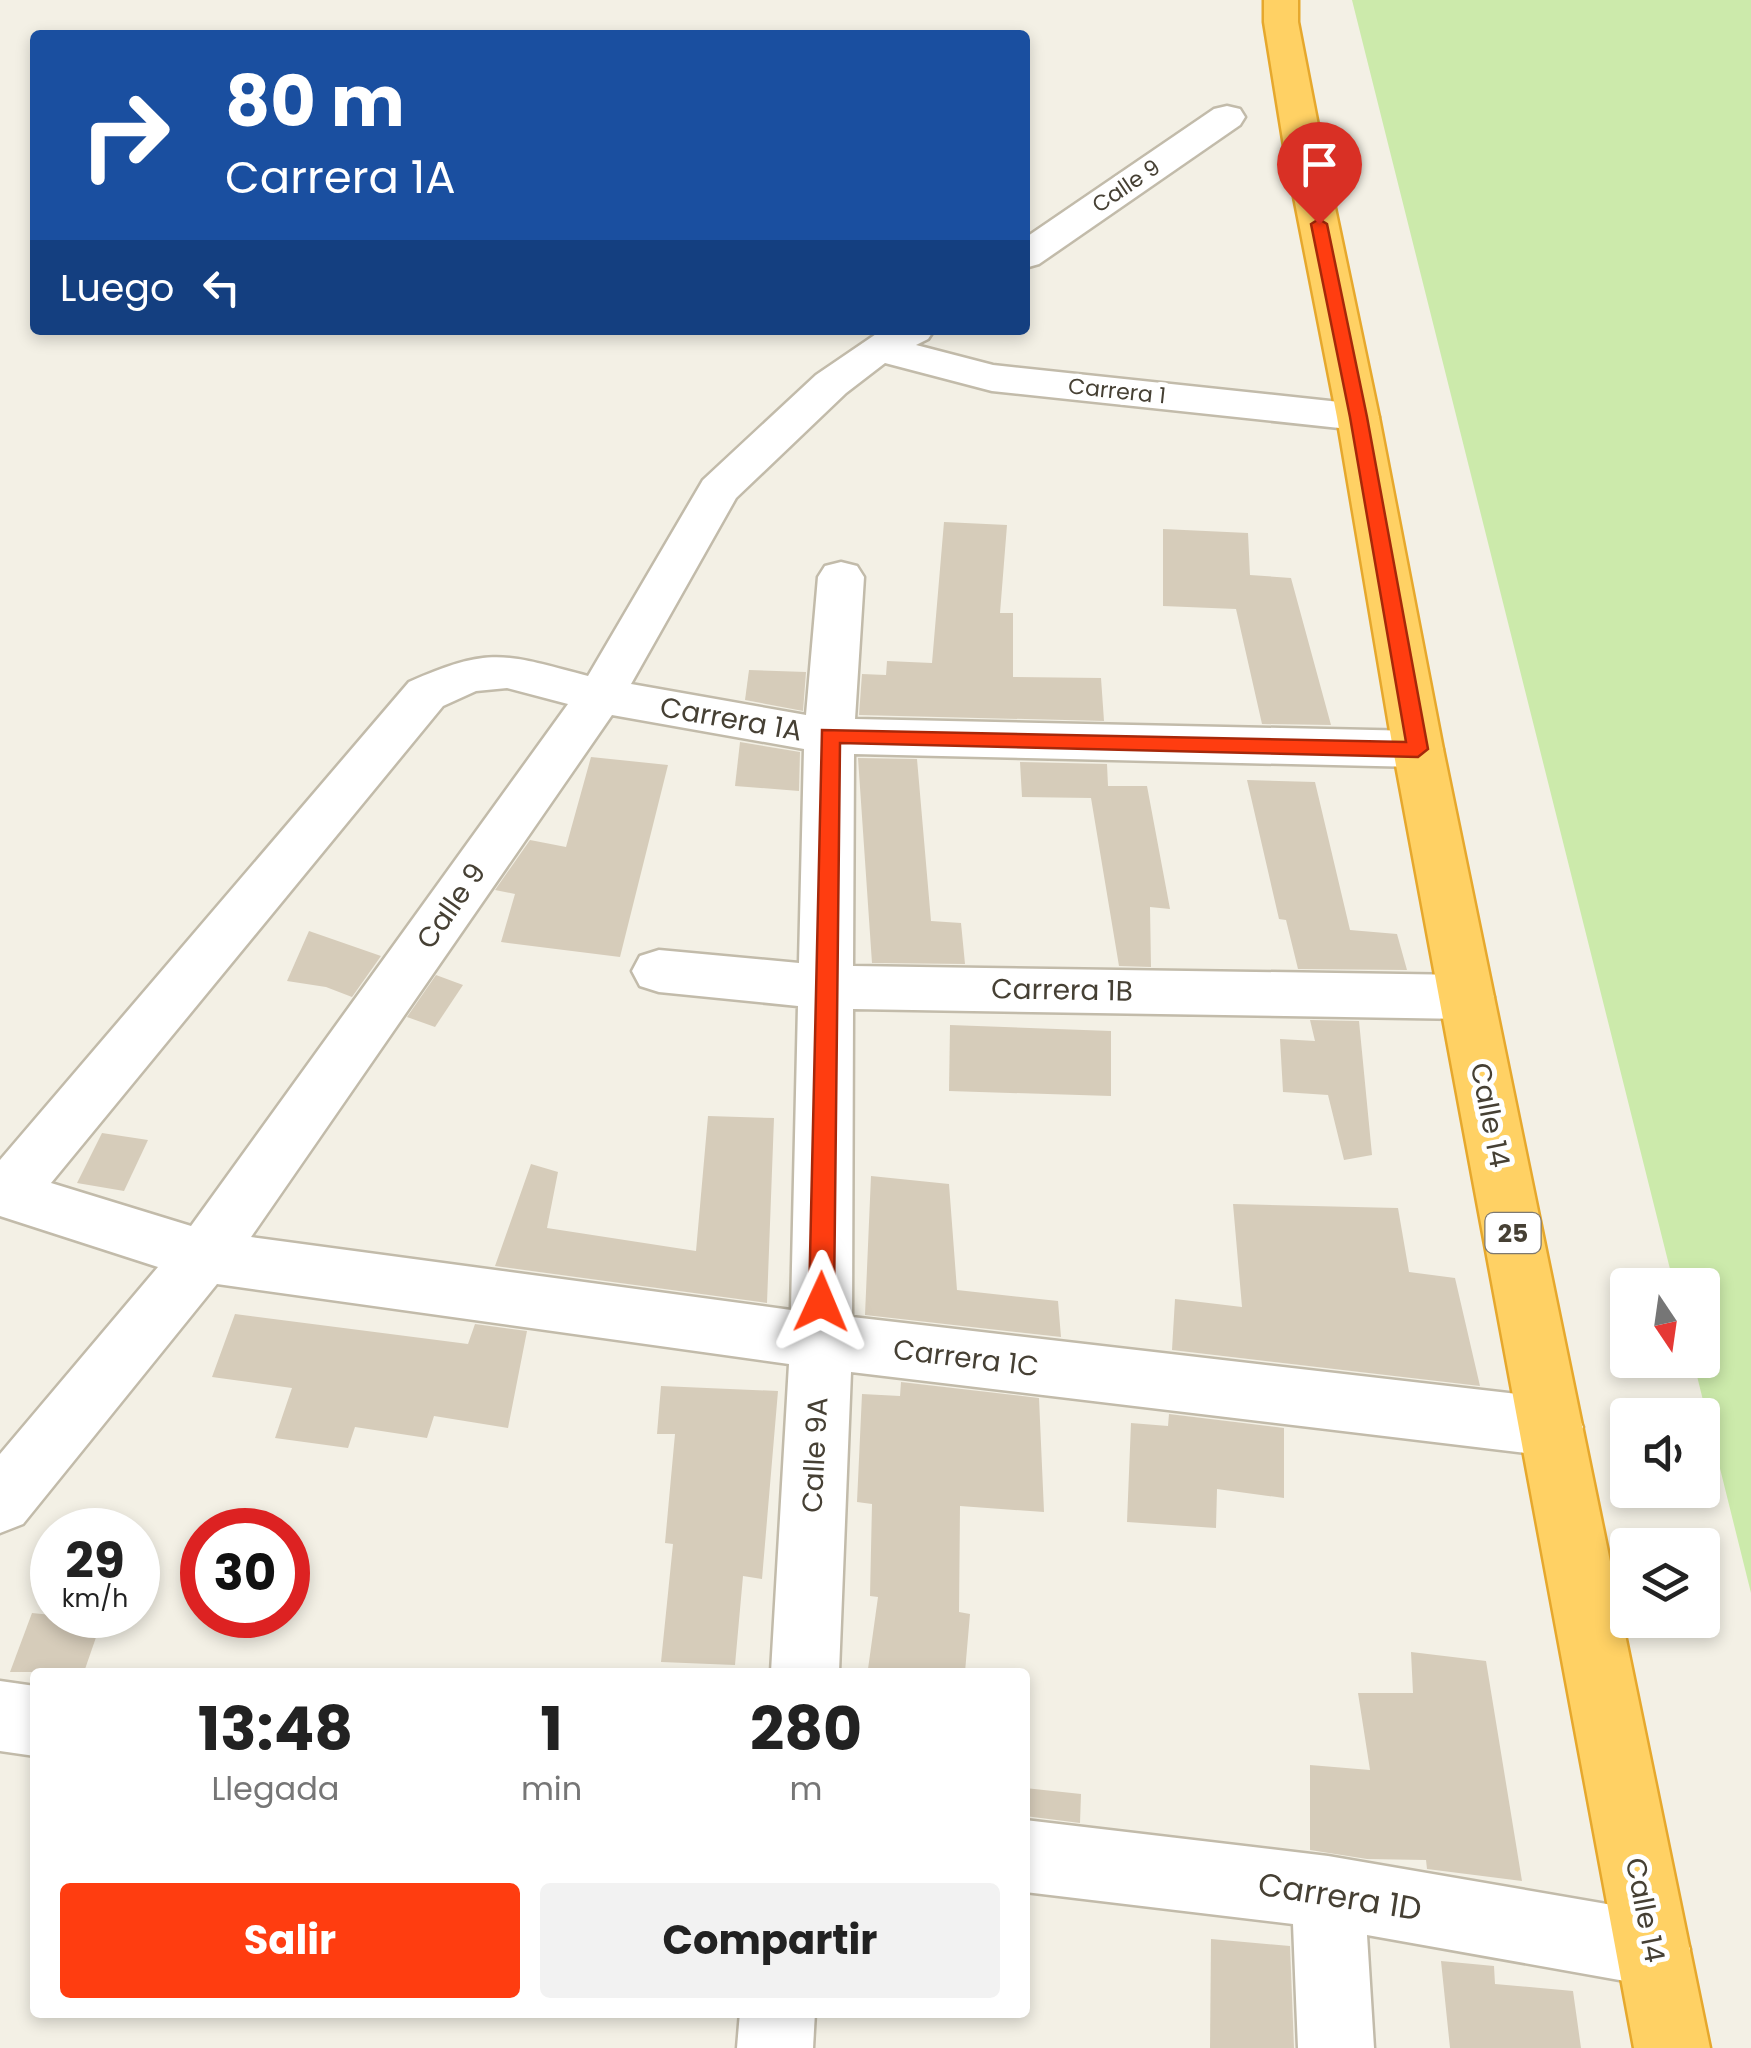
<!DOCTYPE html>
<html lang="es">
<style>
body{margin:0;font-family:Poppins,sans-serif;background:#f2f2f2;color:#222;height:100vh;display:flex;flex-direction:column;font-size:38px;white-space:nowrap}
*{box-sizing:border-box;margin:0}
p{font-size:32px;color:#767676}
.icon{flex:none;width:55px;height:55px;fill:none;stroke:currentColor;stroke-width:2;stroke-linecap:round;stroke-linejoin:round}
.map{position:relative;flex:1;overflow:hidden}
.sheet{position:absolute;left:30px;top:1668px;width:1000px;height:350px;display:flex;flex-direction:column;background:#fff;border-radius:10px;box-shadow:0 5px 15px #0003}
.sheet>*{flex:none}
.guide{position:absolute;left:30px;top:30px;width:1000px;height:305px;border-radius:10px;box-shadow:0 5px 15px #0003;background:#1a4fa0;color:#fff;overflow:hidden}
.needle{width:65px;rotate:167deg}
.controls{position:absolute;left:1610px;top:1268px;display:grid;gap:20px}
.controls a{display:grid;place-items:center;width:110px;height:110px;border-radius:10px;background:#fff;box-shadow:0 5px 15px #0003;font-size:50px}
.speed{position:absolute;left:30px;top:1508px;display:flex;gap:20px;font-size:50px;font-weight:700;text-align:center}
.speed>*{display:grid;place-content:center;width:130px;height:130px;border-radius:50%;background:#fff;box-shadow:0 5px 15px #0003;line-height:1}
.speed small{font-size:25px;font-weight:400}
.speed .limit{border:15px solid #d22;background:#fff;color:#111}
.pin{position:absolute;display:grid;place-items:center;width:85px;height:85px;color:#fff;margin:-102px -42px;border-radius:50% 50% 50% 0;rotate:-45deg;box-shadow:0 0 10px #0007}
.pin .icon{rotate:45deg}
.me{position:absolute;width:110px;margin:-55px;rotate:1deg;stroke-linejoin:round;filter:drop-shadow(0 0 8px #0008)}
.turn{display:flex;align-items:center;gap:35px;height:210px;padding:0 30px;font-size:45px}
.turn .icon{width:130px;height:130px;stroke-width:2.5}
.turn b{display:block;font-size:70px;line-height:85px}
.then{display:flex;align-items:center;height:95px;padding:0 30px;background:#0003;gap:20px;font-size:38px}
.eta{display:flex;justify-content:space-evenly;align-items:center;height:170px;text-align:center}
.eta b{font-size:60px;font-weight:700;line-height:70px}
.action{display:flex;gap:20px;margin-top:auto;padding:20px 30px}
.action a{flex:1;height:115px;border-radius:10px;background:#ff3d10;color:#fff;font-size:40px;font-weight:700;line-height:115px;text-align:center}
.action a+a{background:#f2f2f2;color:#222}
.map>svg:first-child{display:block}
.green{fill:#cceaab}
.building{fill:#d6ccba}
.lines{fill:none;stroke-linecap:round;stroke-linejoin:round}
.minor-casing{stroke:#c2bbaa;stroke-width:5}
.highway-casing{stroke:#e6a82d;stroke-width:5}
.minor{fill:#fff;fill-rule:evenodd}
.highway{fill:#ffd164;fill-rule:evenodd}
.route{fill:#ff3d10;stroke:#a6280a;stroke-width:2.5}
.labels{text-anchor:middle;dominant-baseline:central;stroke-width:10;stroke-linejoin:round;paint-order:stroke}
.far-street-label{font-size:22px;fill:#464034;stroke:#fff}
.shield{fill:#fff;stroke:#7e7971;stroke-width:2.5}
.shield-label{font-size:25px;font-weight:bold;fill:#464034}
.street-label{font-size:28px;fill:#464034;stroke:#fff}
.near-street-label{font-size:32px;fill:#464034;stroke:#fff}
</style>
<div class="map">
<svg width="1751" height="2048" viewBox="0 0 1751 2048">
<rect width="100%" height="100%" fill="#f3f0e5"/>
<path class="green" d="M 1352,0 L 1751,0 L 1751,1593 L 1693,1360 L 1702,1360 L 1702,1285 L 1674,1285 Z"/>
<g class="building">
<path d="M 944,522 L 1007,525 L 1000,613 L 1013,613 L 1013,677 L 1101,678 L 1104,721 L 859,715 L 862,674 L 886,675 L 887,661 L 932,663 Z"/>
<path d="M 1163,529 L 1248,533 L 1250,575 L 1291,578 L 1331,725 L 1262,724 L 1236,609 L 1163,606 Z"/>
<path d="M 749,670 L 806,672 L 803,711 L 745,700 Z"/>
<path d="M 740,742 L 800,752 L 799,791 L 735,786 Z"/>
<path d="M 591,757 L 668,765 L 620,957 L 501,942 L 515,894 L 495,890 L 530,840 L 566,847 Z"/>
<path d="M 858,758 L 917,759 L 931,921 L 961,923 L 965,964 L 872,963 Z"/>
<path d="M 1020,762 L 1107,764 L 1108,786 L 1147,786 L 1170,909 L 1150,907 L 1151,967 L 1119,966 L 1091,798 L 1022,797 Z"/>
<path d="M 1247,780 L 1315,782 L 1350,930 L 1397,934 L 1407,970 L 1298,969 L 1286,920 L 1279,919 Z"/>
<path d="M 309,931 L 381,956 L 352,997 L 326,987 L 287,981 Z"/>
<path d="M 436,975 L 463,985 L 435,1027 L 407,1017 Z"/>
<path d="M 1310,1020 L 1359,1021 L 1372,1155 L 1344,1160 L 1328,1095 L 1283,1092 L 1280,1039 L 1315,1041 Z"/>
<path d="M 950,1025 L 1111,1031 L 1111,1096 L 949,1091 Z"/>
<path d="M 708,1116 L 774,1118 L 767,1303 L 495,1266 L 531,1164 L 558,1172 L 547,1228 L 696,1251 Z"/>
<path d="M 102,1133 L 148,1140 L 124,1191 L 77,1183 Z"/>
<path d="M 871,1176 L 949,1184 L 957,1290 L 1058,1301 L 1061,1337 L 865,1315 Z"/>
<path d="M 1233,1204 L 1398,1208 L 1409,1272 L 1455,1278 L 1480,1386 L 1172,1350 L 1175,1299 L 1242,1307 Z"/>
<path d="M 235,1314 L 468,1344 L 475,1324 L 527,1331 L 508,1428 L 434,1416 L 427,1438 L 355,1427 L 348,1448 L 275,1438 L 292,1388 L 212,1377 Z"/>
<path d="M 901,1382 L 1039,1398 L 1044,1512 L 960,1506 L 959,1612 L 970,1614 L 965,1672 L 868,1669 L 878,1597 L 870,1596 L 872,1504 L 857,1502 L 862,1394 L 900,1396 Z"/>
<path d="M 661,1386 L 778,1391 L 762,1579 L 743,1576 L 735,1665 L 661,1662 L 673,1544 L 665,1543 L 675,1434 L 657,1434 Z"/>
<path d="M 1169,1414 L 1284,1428 L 1284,1498 L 1217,1489 L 1216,1528 L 1127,1522 L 1131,1423 L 1168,1426 Z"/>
<path d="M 32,1613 L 102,1620 L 84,1672 L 10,1672 Z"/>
<path d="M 1411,1652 L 1486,1661 L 1522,1881 L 1427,1869 L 1426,1860 L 1367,1859 L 1310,1850 L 1310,1765 L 1370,1770 L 1358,1693 L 1413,1693 Z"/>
<path d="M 1025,1788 L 1081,1794 L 1080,1823 L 1025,1816 Z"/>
<path d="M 1211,1939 L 1290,1946 L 1294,2048 L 1210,2048 Z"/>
<path d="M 1441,1961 L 1494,1966 L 1495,1984 L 1573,1991 L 1581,2048 L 1450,2048 Z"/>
</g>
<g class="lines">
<g class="minor-casing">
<g id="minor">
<path d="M 1227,106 L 1240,109 L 1245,117 L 1240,125 L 1039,264 L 1025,268 L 1025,238 L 1214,109 Z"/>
<path d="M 882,330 L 934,330 L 928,339 L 916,345 L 993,365 L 1358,404 L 1373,408 L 1379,417 L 1373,426 L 1358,430 L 992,391 L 885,363 L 846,393 L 736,498 L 631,684 L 806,715 L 818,577 L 825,566 L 841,562 L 857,566 L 864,577 L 855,719 L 1418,731 L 1435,736 L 1443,749 L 1435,762 L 1418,767 L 854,754 L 853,966 L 1467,975 L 1486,982 L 1494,997 L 1486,1012 L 1467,1019 L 853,1009 L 852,1317 L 1551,1398 L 1573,1407 L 1583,1427 L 1573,1447 L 1551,1456 L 851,1372 L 839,1672 L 771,1672 L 789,1364 L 217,1284 L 23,1524 L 0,1533 L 0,1454 L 158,1267 L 0,1216 L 0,1160 L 409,682 C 490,646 505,654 588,676 L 703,480 L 816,375 ZM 507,688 L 568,704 L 191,1226 L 51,1183 L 443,706 L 476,691 ZM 612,715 L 804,749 L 799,963 L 659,950 L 640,956 L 632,971 L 640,986 L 659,992 L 798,1006 L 791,1310 L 251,1237 Z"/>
<path d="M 0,1681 L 35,1686 L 35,1756 L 0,1751 Z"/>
<path d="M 1025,1820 L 1328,1856 L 1653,1912 L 1679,1923 L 1690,1949 L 1679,1975 L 1653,1986 L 1367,1935 L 1374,2048 L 1298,2048 L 1293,1924 L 1025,1892 Z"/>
<path d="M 740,2012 L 815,2012 L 813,2048 L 737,2048 Z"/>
</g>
</g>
<g class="highway-casing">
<path id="highway" d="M 1264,0 L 1298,0 L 1298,22 L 1322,146 L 1379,417 L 1443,749 L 1710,2048 L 1634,2048 L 1393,749 L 1337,417 L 1284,146 L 1264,22 Z"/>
</g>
<use href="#minor" class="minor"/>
<use href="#highway" class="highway"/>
</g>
<path class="route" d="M 1319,219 L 1327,224 L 1367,417 L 1428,749 L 1418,757 L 840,743 L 834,1302 L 830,1310 L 821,1313 L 812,1310 L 809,1302 L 822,730 L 1406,742 L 1350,417 L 1311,224 Z"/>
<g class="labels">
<g class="far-street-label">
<text transform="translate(1126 186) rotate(-34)">Calle 9</text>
<text transform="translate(1117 391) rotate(6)">Carrera 1</text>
</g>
<rect class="shield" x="1485.5" y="1213" width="55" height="40" rx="8"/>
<g class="shield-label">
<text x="1513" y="1233">25</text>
</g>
<g class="street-label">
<text transform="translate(731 719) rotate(10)">Carrera 1A</text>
<text transform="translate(451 906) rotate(-55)">Calle 9</text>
<text transform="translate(1062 990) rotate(1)">Carrera 1B</text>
<text transform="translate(1490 1115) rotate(79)">Calle 14</text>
<text transform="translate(966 1358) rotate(7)">Carrera 1C</text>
<text transform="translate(815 1455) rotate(-87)">Calle 9A</text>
<text transform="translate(1645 1910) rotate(79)">Calle 14</text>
</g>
<g class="near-street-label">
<text transform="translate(1340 1896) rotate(9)">Carrera 1D</text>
</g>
</g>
</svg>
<div class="controls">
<a><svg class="needle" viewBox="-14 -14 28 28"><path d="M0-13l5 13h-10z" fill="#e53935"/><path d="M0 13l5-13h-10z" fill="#767676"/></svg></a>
<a><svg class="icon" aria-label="sound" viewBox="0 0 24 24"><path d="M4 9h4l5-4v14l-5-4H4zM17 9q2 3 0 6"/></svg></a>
<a><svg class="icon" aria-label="layers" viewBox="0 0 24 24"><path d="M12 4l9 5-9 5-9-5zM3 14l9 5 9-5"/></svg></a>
</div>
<div class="speed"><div>29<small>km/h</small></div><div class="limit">30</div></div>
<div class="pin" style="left:1319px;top:224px;background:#d93025"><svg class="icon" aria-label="arrive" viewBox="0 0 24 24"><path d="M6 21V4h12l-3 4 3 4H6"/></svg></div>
<svg class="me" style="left:821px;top:1302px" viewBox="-20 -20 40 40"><path d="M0-17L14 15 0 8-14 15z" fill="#ff3d10" stroke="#fff" stroke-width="4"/></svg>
<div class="guide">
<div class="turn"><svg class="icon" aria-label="right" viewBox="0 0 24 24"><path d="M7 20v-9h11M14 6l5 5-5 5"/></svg><div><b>80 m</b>Carrera 1A</div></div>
<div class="then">Luego<svg class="icon" aria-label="left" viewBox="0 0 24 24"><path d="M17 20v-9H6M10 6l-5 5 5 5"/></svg></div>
</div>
<section class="sheet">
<div class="eta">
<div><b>13:48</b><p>Llegada</p></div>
<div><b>1</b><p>min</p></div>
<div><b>280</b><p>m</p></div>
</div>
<div class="action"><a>Salir</a><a>Compartir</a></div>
</section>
</div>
